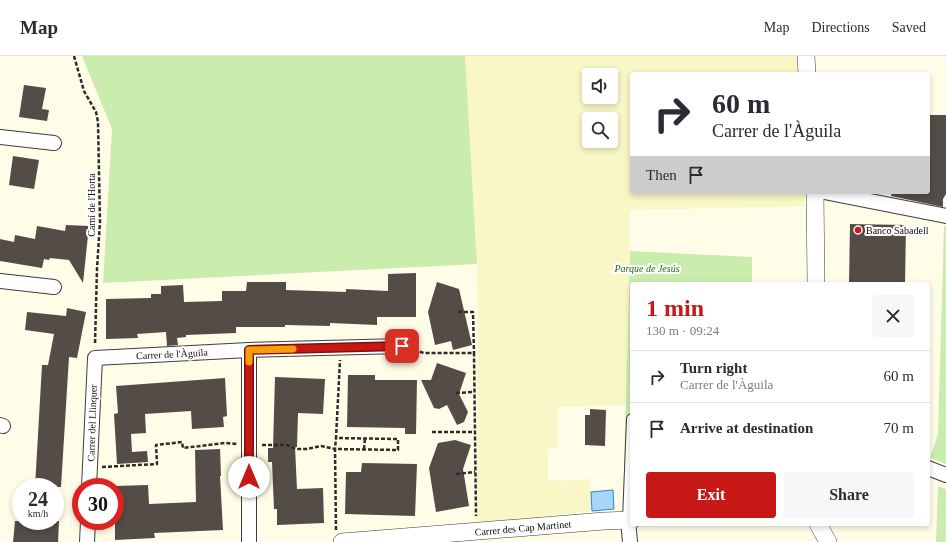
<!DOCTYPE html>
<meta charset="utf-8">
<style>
body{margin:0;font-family:"Times New Roman",serif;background:#f7f7f7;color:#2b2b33;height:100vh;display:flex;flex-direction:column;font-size:15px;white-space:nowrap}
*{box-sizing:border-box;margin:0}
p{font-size:13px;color:#7c7c81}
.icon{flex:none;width:22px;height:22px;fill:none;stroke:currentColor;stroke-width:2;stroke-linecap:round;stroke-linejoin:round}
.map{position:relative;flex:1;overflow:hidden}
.drawer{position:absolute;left:630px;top:226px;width:300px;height:244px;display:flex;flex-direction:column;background:#fff;border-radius:4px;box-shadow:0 2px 6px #0003}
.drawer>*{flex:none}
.hud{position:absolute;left:630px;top:16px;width:300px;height:122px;border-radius:4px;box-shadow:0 2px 6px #0003;background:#fff;color:#2b2b33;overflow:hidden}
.controls{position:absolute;left:582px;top:12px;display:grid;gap:8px}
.controls a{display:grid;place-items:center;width:36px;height:36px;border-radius:4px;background:#fff;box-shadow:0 2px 6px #0003;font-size:20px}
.speed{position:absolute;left:12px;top:422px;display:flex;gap:8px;font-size:20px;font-weight:700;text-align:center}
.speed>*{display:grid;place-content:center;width:52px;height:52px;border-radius:50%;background:#fff;box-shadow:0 2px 6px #0003;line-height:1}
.speed small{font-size:10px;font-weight:400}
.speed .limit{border:6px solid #d22;background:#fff;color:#111}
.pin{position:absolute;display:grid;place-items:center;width:34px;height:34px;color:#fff;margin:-17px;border-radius:8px;box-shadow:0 2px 6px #0006}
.me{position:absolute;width:44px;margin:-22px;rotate:0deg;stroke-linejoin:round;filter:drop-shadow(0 0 3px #0008)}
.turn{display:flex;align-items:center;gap:14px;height:84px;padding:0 16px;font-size:18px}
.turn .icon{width:52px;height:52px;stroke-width:2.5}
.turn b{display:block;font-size:28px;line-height:34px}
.then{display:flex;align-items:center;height:38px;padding:0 16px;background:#0003;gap:8px;font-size:15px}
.round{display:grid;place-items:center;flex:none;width:42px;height:42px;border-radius:4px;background:#f7f7f7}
.head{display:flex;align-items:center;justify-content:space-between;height:68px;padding:0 16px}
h1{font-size:24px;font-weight:700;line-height:30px;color:#c61916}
.primary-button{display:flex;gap:8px;margin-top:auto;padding:8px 16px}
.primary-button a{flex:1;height:46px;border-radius:4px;background:#c61916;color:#fff;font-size:16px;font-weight:700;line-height:46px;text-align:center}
.primary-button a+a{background:#f7f7f7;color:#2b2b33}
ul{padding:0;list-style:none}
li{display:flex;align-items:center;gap:12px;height:52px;padding:0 16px;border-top:1px solid #e1e1e2}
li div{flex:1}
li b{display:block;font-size:15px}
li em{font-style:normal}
header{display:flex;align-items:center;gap:24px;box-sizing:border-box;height:56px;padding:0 20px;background:#fff;border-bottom:1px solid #e1e1e2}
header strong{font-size:19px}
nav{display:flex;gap:22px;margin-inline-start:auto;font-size:14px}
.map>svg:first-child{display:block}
.farmland{fill:#f8f7c5;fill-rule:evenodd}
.green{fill:#caedae}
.water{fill:#a6d6fc;stroke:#2687da}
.building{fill:#544c46}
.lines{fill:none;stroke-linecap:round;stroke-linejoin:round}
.pedestrian-casing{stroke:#3d3d3d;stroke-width:12}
.minor-casing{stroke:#3d3d3d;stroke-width:16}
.tertiary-casing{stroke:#3d3d3d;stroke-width:18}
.path{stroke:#2c2c2c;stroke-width:2.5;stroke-dasharray:4 2;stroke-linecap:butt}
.pedestrian{stroke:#fff;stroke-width:10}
.minor{stroke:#fff;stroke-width:14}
.tertiary{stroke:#fff;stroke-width:17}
.route-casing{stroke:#81100e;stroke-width:10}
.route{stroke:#c61916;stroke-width:7}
.slow{stroke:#f59e0b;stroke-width:7}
.poi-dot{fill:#c61916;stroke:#fff;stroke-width:1.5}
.labels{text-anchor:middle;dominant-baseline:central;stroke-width:4;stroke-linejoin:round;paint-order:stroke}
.street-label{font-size:10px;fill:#0a0a0a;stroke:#fff}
.poi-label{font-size:10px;fill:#0a0a0a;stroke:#fff;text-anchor:start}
.park-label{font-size:10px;font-style:italic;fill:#216716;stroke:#fff}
</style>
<header>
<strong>Map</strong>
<nav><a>Map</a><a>Directions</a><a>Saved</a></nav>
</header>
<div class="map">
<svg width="946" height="486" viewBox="0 0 946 486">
<rect width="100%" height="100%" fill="#fffce7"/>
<path class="farmland" d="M 465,0 L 797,0 L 798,18 L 632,18 L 632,136 L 804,136 L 805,150 L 630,154 L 626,349 L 558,351 L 558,392 L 548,393 L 548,425 L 590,423 L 592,455 L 477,468 L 478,248 L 477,208 ZM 589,19 L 611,19 L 611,41 L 589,41 ZM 589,63 L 611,63 L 611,85 L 589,85 Z"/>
<g class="green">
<path d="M 82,0 L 465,0 L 477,208 L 103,227 L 112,73 Z"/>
<path d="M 944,170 L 946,170 L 946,408 L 930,402 L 938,378 Z"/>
<path d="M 630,195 L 752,201 L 752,228 L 632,228 L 632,451 L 623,451 Z"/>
<path d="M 938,430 L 946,433 L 946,486 L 936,486 Z"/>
</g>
<path class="water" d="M 613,434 L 614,453 L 592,455 L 591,436 Z"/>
<g class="building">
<path d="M 24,29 L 46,32 L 42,53 L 49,54 L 47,65 L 19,61 Z"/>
<path d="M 928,59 L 946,59 L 946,138 L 943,143 L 943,151 L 891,140 L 892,136 L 928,136 Z"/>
<path d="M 13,100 L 39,104 L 34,133 L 9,129 Z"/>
<path d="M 850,168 L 906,169 L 905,228 L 849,228 Z"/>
<path d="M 66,169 L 89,170 L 83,227 L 69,204 L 50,202 L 49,204 L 44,203 L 42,212 L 0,205 L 0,183 L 14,186 L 15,179 L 35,183 L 37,170 L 65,175 Z"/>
<path d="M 416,217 L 416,261 L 377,261 L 377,269 L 330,267 L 330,270 L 285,269 L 285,271 L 236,271 L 236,277 L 186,279 L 186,281 L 177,282 L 178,289 L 167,290 L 166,276 L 137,278 L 138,282 L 106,283 L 106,243 L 151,242 L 151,238 L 161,238 L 161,230 L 183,229 L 184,246 L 222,245 L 222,235 L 246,235 L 247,226 L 286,226 L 286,234 L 346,236 L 346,233 L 388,235 L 388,218 Z"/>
<path d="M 437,226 L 459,233 L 472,289 L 453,294 L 451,285 L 435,289 L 428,256 Z"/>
<path d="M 67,252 L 86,256 L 77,302 L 69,301 L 61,431 L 35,431 L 42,309 L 48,309 L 54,278 L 25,274 L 27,256 L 66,260 Z"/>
<path d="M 437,307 L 466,317 L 459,338 L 468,356 L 464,366 L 457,369 L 447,349 L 439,353 L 434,352 L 421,324 L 431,324 Z"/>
<path d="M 348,319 L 375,319 L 375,324 L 417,324 L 416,378 L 405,378 L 405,372 L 347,371 Z"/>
<path d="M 275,321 L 325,323 L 323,358 L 298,357 L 297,391 L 295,391 L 297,433 L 323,432 L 324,467 L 277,469 L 277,453 L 274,453 L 272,406 L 268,406 L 268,392 L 273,392 Z"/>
<path d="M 225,322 L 227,360 L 223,361 L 224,371 L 192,373 L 191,355 L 145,358 L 146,377 L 131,378 L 132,396 L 147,395 L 148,406 L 117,408 L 114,358 L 118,357 L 116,330 Z"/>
<path d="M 590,353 L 606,354 L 605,390 L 585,389 L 585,359 L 590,359 Z"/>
<path d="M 455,384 L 471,389 L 463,413 L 469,450 L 436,456 L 429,412 L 438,387 Z"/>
<path d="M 220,393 L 221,420 L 220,420 L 223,474 L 154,477 L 155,482 L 115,484 L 115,430 L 148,429 L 149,448 L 196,446 L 195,394 Z"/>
<path d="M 362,407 L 417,408 L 415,460 L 345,458 L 346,416 L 361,416 Z"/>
<path d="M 15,465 L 59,465 L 58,486 L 13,486 Z"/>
</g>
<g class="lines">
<g class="pedestrian-casing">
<path id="pedestrian" d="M 628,464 L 632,363"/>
</g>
<g class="minor-casing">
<g id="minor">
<path d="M 0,81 L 54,87"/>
<path d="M 824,136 L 946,160"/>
<path d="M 0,225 L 54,231"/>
<path d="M 249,294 L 402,290"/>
<path d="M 0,369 L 3,370"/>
<path d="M 928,412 L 946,419"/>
<path d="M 89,431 L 95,302 L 249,294 L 249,486"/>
<path d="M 628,464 L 630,486"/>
<path d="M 87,486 L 88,465"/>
</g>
</g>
<g class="tertiary-casing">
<g id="tertiary">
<path d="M 806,0 L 807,18"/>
<path d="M 815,136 L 816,228"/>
<path d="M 818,468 L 828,486"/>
<path d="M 342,486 L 604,465 L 632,464"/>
</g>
</g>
<g class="path">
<path d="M 74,0 L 84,35 L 96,56 L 98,66 L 100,166 L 97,213 L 95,288"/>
<path d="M 458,256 L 473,256 L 474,297"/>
<path d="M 414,294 L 424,297 L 474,297 L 476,460"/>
<path d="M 456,337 L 474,336"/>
<path d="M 432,376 L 475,376"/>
<path d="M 262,389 L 287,389 L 296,393 L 307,393 L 321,390 L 335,393 L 336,382"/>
<path d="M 364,393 L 365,382"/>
<path d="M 102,411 L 157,408 L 156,389 L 182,386 L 183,392 L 225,387 L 237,388"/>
<path d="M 456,418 L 475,416"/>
<path d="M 336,474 L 335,393 L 398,394 L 398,383 L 336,382 L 340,304"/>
</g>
<use href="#pedestrian" class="pedestrian"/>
<use href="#minor" class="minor"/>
<use href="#tertiary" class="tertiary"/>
</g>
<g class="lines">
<g class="route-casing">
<path id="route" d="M 249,421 L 249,294 L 402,290"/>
</g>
<use href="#route" class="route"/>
<path class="slow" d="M 249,306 L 249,294 L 293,293"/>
</g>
<circle class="poi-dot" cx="858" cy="174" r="4"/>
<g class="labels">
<g class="street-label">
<text transform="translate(91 149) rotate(-90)">Camí de l'Horta</text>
<text transform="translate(172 298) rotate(-3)">Carrer de l'Àguila</text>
<text transform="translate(92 367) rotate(-88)">Carrer del Llinquer</text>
<text transform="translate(523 472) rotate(-5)">Carrer des Cap Martinet</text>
</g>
<g class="poi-label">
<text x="866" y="174">Banco Sabadell</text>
</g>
<g class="park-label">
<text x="647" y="212">Parque de Jesús</text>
</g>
</g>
</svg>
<div class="controls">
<a><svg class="icon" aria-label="sound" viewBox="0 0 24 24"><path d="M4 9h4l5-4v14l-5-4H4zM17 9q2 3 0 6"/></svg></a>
<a><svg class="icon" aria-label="search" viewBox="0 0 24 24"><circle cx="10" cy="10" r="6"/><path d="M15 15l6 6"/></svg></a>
</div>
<div class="speed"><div>24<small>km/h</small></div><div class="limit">30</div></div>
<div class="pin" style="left:402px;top:290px;background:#d93025"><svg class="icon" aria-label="arrive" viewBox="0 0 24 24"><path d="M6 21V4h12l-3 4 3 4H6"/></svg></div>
<svg class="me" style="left:249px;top:421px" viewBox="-20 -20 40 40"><circle r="19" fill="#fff"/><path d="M0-13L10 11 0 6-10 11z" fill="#c61916"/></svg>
<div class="hud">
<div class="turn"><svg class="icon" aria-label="right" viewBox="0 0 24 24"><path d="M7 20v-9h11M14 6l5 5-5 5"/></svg><div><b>60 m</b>Carrer de l'Àguila</div></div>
<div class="then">Then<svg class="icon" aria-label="arrive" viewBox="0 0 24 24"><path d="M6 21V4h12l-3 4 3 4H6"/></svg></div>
</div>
<section class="drawer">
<div class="head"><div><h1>1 min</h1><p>130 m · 09:24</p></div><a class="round"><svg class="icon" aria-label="close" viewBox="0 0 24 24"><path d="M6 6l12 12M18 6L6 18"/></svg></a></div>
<ul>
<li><svg class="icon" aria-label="right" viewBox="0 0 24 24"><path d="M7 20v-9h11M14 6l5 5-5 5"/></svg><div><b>Turn right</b><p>Carrer de l'Àguila</p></div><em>60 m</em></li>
<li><svg class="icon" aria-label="arrive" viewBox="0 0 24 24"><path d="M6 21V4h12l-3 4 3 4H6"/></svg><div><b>Arrive at destination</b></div><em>70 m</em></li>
</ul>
<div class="primary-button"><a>Exit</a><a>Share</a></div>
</section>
</div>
